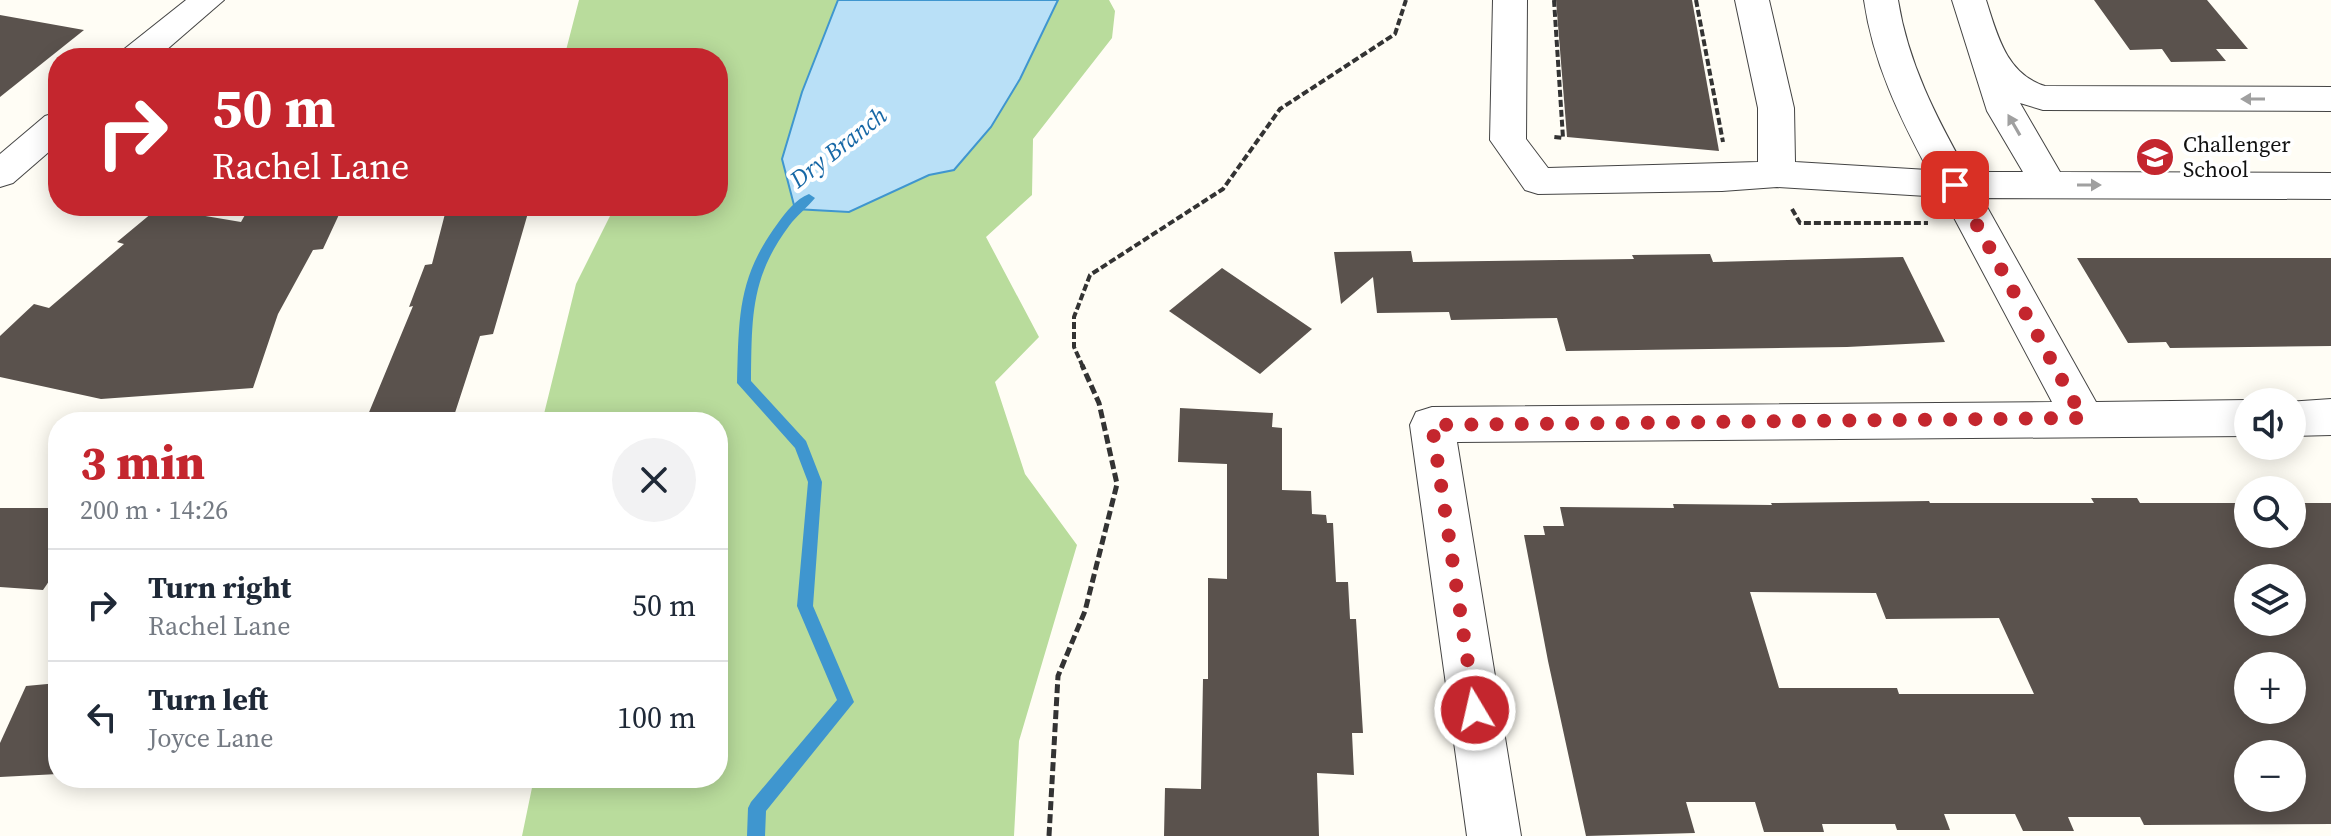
<!DOCTYPE html>
<meta charset="utf-8">
<style>
body{margin:0;font-family:"Source Serif 4",serif;background:#f2f2f3;color:#1f2937;height:100vh;display:flex;flex-direction:column;font-size:30px;white-space:nowrap}
*{box-sizing:border-box;margin:0}
p{font-size:26px;color:#747a83}
.icon{flex:none;width:44px;height:44px;fill:none;stroke:currentColor;stroke-width:2;stroke-linecap:round;stroke-linejoin:round}
.map{position:relative;flex:1;overflow:hidden}
.panel{position:absolute;left:48px;top:412px;width:680px;height:376px;display:flex;flex-direction:column;background:#fff;border-radius:32px;box-shadow:0 4px 20px #0003}
.panel>*{flex:none}
.banner{position:absolute;left:48px;top:48px;width:680px;height:168px;border-radius:32px;box-shadow:0 4px 20px #0003;background:#c4262e;color:#fff;overflow:hidden}
.tools{position:absolute;left:2234px;top:388px;display:grid;gap:16px}
.tools a{display:grid;place-items:center;width:72px;height:72px;border-radius:50%;background:#fff;box-shadow:0 4px 20px #0003;font-size:40px}
.pin{position:absolute;display:grid;place-items:center;width:68px;height:68px;color:#fff;margin:-34px;border-radius:16px;box-shadow:0 4px 12px #0006}
.me{position:absolute;width:88px;margin:-44px;rotate:351deg;stroke-linejoin:round;filter:drop-shadow(0 0 6px #0008)}
.turn{display:flex;align-items:center;gap:28px;height:168px;padding:0 32px;font-size:36px}
.turn .icon{width:104px;height:104px;stroke-width:2.5}
.turn b{display:block;font-size:56px;line-height:68px}
.round{display:grid;place-items:center;flex:none;width:84px;height:84px;border-radius:42px;background:#f2f2f3}
.summary{display:flex;align-items:center;justify-content:space-between;height:136px;padding:0 32px}
h1{font-size:48px;font-weight:800;line-height:60px;color:#c4262e}
ul{padding:0;list-style:none}
li{display:flex;align-items:center;gap:24px;height:112px;padding:0 32px;border-top:2px solid #e0e1e3}
li div{flex:1}
li b{display:block;font-size:30px}
li em{font-style:normal}
.map>svg:first-child{display:block}
.forest{fill:#b9dc9c}
.water{fill:#b9e0f7;stroke:#3f96cf;stroke-width:2}
.lines{fill:none;stroke-linecap:round;stroke-linejoin:round}
.stream{fill:#3f96cf;fill-rule:evenodd}
.building{fill:#5a524d;fill-rule:evenodd}
.minor-casing{stroke:#444;stroke-width:2}
.path-far1{stroke:#333;stroke-width:4;stroke-dasharray:7 3;stroke-linecap:butt}
.path{stroke:#333;stroke-width:5;stroke-dasharray:9 4;stroke-linecap:butt}
.minor{fill:#fff;fill-rule:evenodd}
.oneway{fill:#a0a0a0}
.route{stroke:#c4262e;stroke-width:14;stroke-dasharray:0 25.2}
.labels{text-anchor:middle;dominant-baseline:central;stroke-width:8;stroke-linejoin:round;paint-order:stroke}
.poi-label{font-size:22px;fill:#111;stroke:#fff;text-anchor:start}
.water-label{font-size:24px;font-style:italic;fill:#1768a6;stroke:#fff}
</style>
<div class="map">
<svg width="2331" height="836" viewBox="0 0 2331 836">
<rect width="100%" height="100%" fill="#fffdf5"/>
<path class="forest" d="M 579,0 L 1109,0 L 1115,11 L 1112,38 L 1033,139 L 1032,195 L 986,237 L 1039,337 L 995,382 L 1025,474 L 1077,545 L 1019,741 L 1014,836 L 522,836 L 534,778 L 718,778 L 718,422 L 542,422 L 576,284 L 615,206 L 718,206 L 718,58 L 564,58 Z"/>
<path class="water" d="M 838,0 L 1058,0 L 1020,79 L 991,127 L 954,170 L 929,175 L 849,212 L 795,209 L 782,159 L 802,92 Z"/>
<g class="lines">
<path class="stream" d="M 809,194 L 815,198 C 807,208 797,215 789,226 C 750,278 752,319 751,381 L 806,441 L 822,482 L 813,606 L 854,702 L 766,811 L 765,836 L 747,836 L 748,808 L 751,802 L 837,700 L 797,606 L 808,482 L 795,448 L 737,383 C 739,318 737,278 778,223 C 786,212 796,199 809,194 Z"/>
</g>
<g class="building">
<path d="M 1556,0 L 1692,0 L 1719,151 L 1567,137 Z"/>
<path d="M 2094,0 L 2207,0 L 2248,49 L 2216,49 L 2226,61 L 2171,62 L 2162,49 L 2130,50 Z"/>
<path d="M 0,15 L 84,30 L 0,97 Z"/>
<path d="M 250,206 L 343,206 L 323,249 L 313,250 L 278,314 L 253,388 L 101,399 L 0,377 L 0,336 L 34,304 L 49,308 L 124,244 L 117,242 L 158,208 L 241,222 Z"/>
<path d="M 447,206 L 530,206 L 493,334 L 480,336 L 452,422 L 365,422 L 413,306 L 409,307 L 425,265 L 432,264 Z"/>
<path d="M 1411,251 L 1413,262 L 1634,259 L 1632,255 L 1710,254 L 1713,262 L 1903,257 L 1945,342 L 1847,347 L 1566,351 L 1557,318 L 1451,320 L 1449,312 L 1377,313 L 1373,277 L 1341,304 L 1334,252 Z"/>
<path d="M 2077,258 L 2331,258 L 2331,346 L 2170,348 L 2166,342 L 2128,343 Z"/>
<path d="M 1222,268 L 1312,329 L 1260,374 L 1169,311 Z"/>
<path d="M 1180,408 L 1273,413 L 1272,427 L 1282,428 L 1282,490 L 1311,491 L 1312,514 L 1326,515 L 1327,523 L 1333,523 L 1336,582 L 1348,582 L 1350,619 L 1356,619 L 1363,733 L 1352,733 L 1354,775 L 1317,773 L 1319,836 L 1164,836 L 1165,788 L 1201,789 L 1203,679 L 1208,679 L 1208,578 L 1227,579 L 1227,464 L 1178,462 Z"/>
<path d="M 2091,498 L 2137,498 L 2140,503 L 2248,503 L 2248,534 L 2292,534 L 2292,503 L 2331,503 L 2331,824 L 2144,825 L 2140,817 L 2068,817 L 2074,831 L 2023,831 L 2015,814 L 1944,814 L 1950,830 L 1897,830 L 1895,824 L 1822,824 L 1824,832 L 1764,832 L 1755,802 L 1686,802 L 1695,833 L 1586,836 L 1548,661 L 1524,535 L 1545,535 L 1543,526 L 1564,526 L 1560,507 L 1674,508 L 1673,504 L 1772,505 L 1771,503 L 1929,501 L 1930,503 L 2094,503 ZM 2248,578 L 2292,578 L 2292,622 L 2248,622 ZM 1750,592 L 1876,593 L 1886,619 L 1999,618 L 2034,694 L 1899,694 L 1897,688 L 1779,688 ZM 2248,666 L 2292,666 L 2292,710 L 2248,710 ZM 2248,754 L 2292,754 L 2292,798 L 2248,798 Z"/>
<path d="M 0,508 L 58,508 L 58,568 L 43,590 L 0,587 Z"/>
<path d="M 58,683 L 58,774 L 0,777 L 0,743 L 26,686 Z"/>
</g>
<g class="lines">
<g class="minor-casing">
<g id="minor">
<path d="M 186,0 L 224,0 L 157,58 L 118,58 L 123,50 Z"/>
<path d="M 1493,0 L 1527,0 L 1526,139 L 1548,168 L 1758,162 L 1758,108 L 1735,0 L 1769,0 L 1794,108 L 1795,162 L 1928,170 C 1899,116 1873,62 1864,0 L 1898,0 C 1908,63 1936,117 1967,172 L 2023,172 L 1987,111 L 1952,0 L 1986,0 C 1997,34 2006,74 2045,86 L 2331,87 L 2331,111 L 2043,110 L 2020,103 L 2060,172 L 2331,173 L 2331,199 L 1982,198 L 2096,402 L 2248,400 L 2253,402 L 2248,402 L 2248,436 L 1457,442 L 1521,836 L 1467,836 L 1410,425 L 1416,412 L 1432,407 L 2052,402 L 1943,197 L 1777,187 L 1722,191 L 1538,194 L 1525,190 L 1490,140 Z"/>
<path d="M 58,112 L 58,144 L 13,183 L 0,187 L 0,154 L 45,116 Z"/>
<path d="M 2331,399 L 2331,435 L 2292,436 L 2292,402 L 2287,402 Z"/>
</g>
</g>
<g class="path-far1">
<path d="M 1554,0 L 1563,138 L 1554,137"/>
<path d="M 1696,0 L 1723,142"/>
<path d="M 1792,209 L 1800,223 L 1928,223"/>
<path d="M 1083,367 L 1074,347 L 1074,317 L 1090,275 L 1223,189 L 1280,109 L 1395,34 L 1406,0"/>
</g>
<path class="path" d="M 1049,836 L 1058,676 L 1085,611 L 1117,484 L 1099,403 L 1082,365"/>
<use href="#minor" class="minor"/>
</g>
<defs><path id="oneway-solid" d="M-6-.8H1V-3.2L6.5 0L1 3.2V.8H-6Z" transform="scale(2)"/></defs>
<g class="oneway">
<use href="#oneway-solid" transform="translate(2253 99) rotate(-180)"/>
<use href="#oneway-solid" transform="translate(2014 125) rotate(-120)"/>
<use href="#oneway-solid" transform="translate(2089 185)"/>
</g>
<g class="lines">
<path class="route" d="M 1475,710 L 1432,425 L 2083,418 L 1955,185"/>
</g>
<defs>
<g id="school-disc" transform="scale(2)"><circle r="9.5" fill="#c4262e" stroke="#fff"/><path d="M0-5L7-2L0 1L-7-2ZM-4 1L0 2.5L4 1V4Q0 6-4 4Z" fill="#fff"/></g>
</defs>
<g fill-rule="evenodd">
<use href="#school-disc" x="2155" y="157"/>
</g>
<g class="labels">
<g class="poi-label">
<text x="2183" y="144">Challenger<tspan x="2183" dy="25">School</tspan></text>
</g>
<g class="water-label">
<text transform="translate(838 147) rotate(-38)">Dry Branch</text>
</g>
</g>
</svg>
<div class="tools">
<a><svg class="icon" aria-label="sound" viewBox="0 0 24 24"><path d="M4 9h4l5-4v14l-5-4H4zM17 9q2 3 0 6"/></svg></a>
<a><svg class="icon" aria-label="search" viewBox="0 0 24 24"><circle cx="10" cy="10" r="6"/><path d="M15 15l6 6"/></svg></a>
<a><svg class="icon" aria-label="layers" viewBox="0 0 24 24"><path d="M12 4l9 5-9 5-9-5zM3 14l9 5 9-5"/></svg></a>
<a>+</a>
<a>−</a>
</div>
<div class="pin" style="left:1955px;top:185px;background:#d93025"><svg class="icon" aria-label="arrive" viewBox="0 0 24 24"><path d="M6 21V4h12l-3 4 3 4H6"/></svg></div>
<svg class="me" style="left:1475px;top:710px" viewBox="-20 -20 40 40"><circle r="17" fill="#c4262e" stroke="#fff" stroke-width="3"/><path d="M0-11L8 9 0 5-8 9z" fill="#fff"/></svg>
<div class="banner">
<div class="turn"><svg class="icon" aria-label="right" viewBox="0 0 24 24"><path d="M7 20v-9h11M14 6l5 5-5 5"/></svg><div><b>50 m</b>Rachel Lane</div></div>
</div>
<section class="panel">
<div class="summary"><div><h1>3 min</h1><p>200 m · 14:26</p></div><a class="round"><svg class="icon" aria-label="close" viewBox="0 0 24 24"><path d="M6 6l12 12M18 6L6 18"/></svg></a></div>
<ul>
<li><svg class="icon" aria-label="right" viewBox="0 0 24 24"><path d="M7 20v-9h11M14 6l5 5-5 5"/></svg><div><b>Turn right</b><p>Rachel Lane</p></div><em>50 m</em></li>
<li><svg class="icon" aria-label="left" viewBox="0 0 24 24"><path d="M17 20v-9H6M10 6l-5 5 5 5"/></svg><div><b>Turn left</b><p>Joyce Lane</p></div><em>100 m</em></li>
</ul>
</section>
</div>
